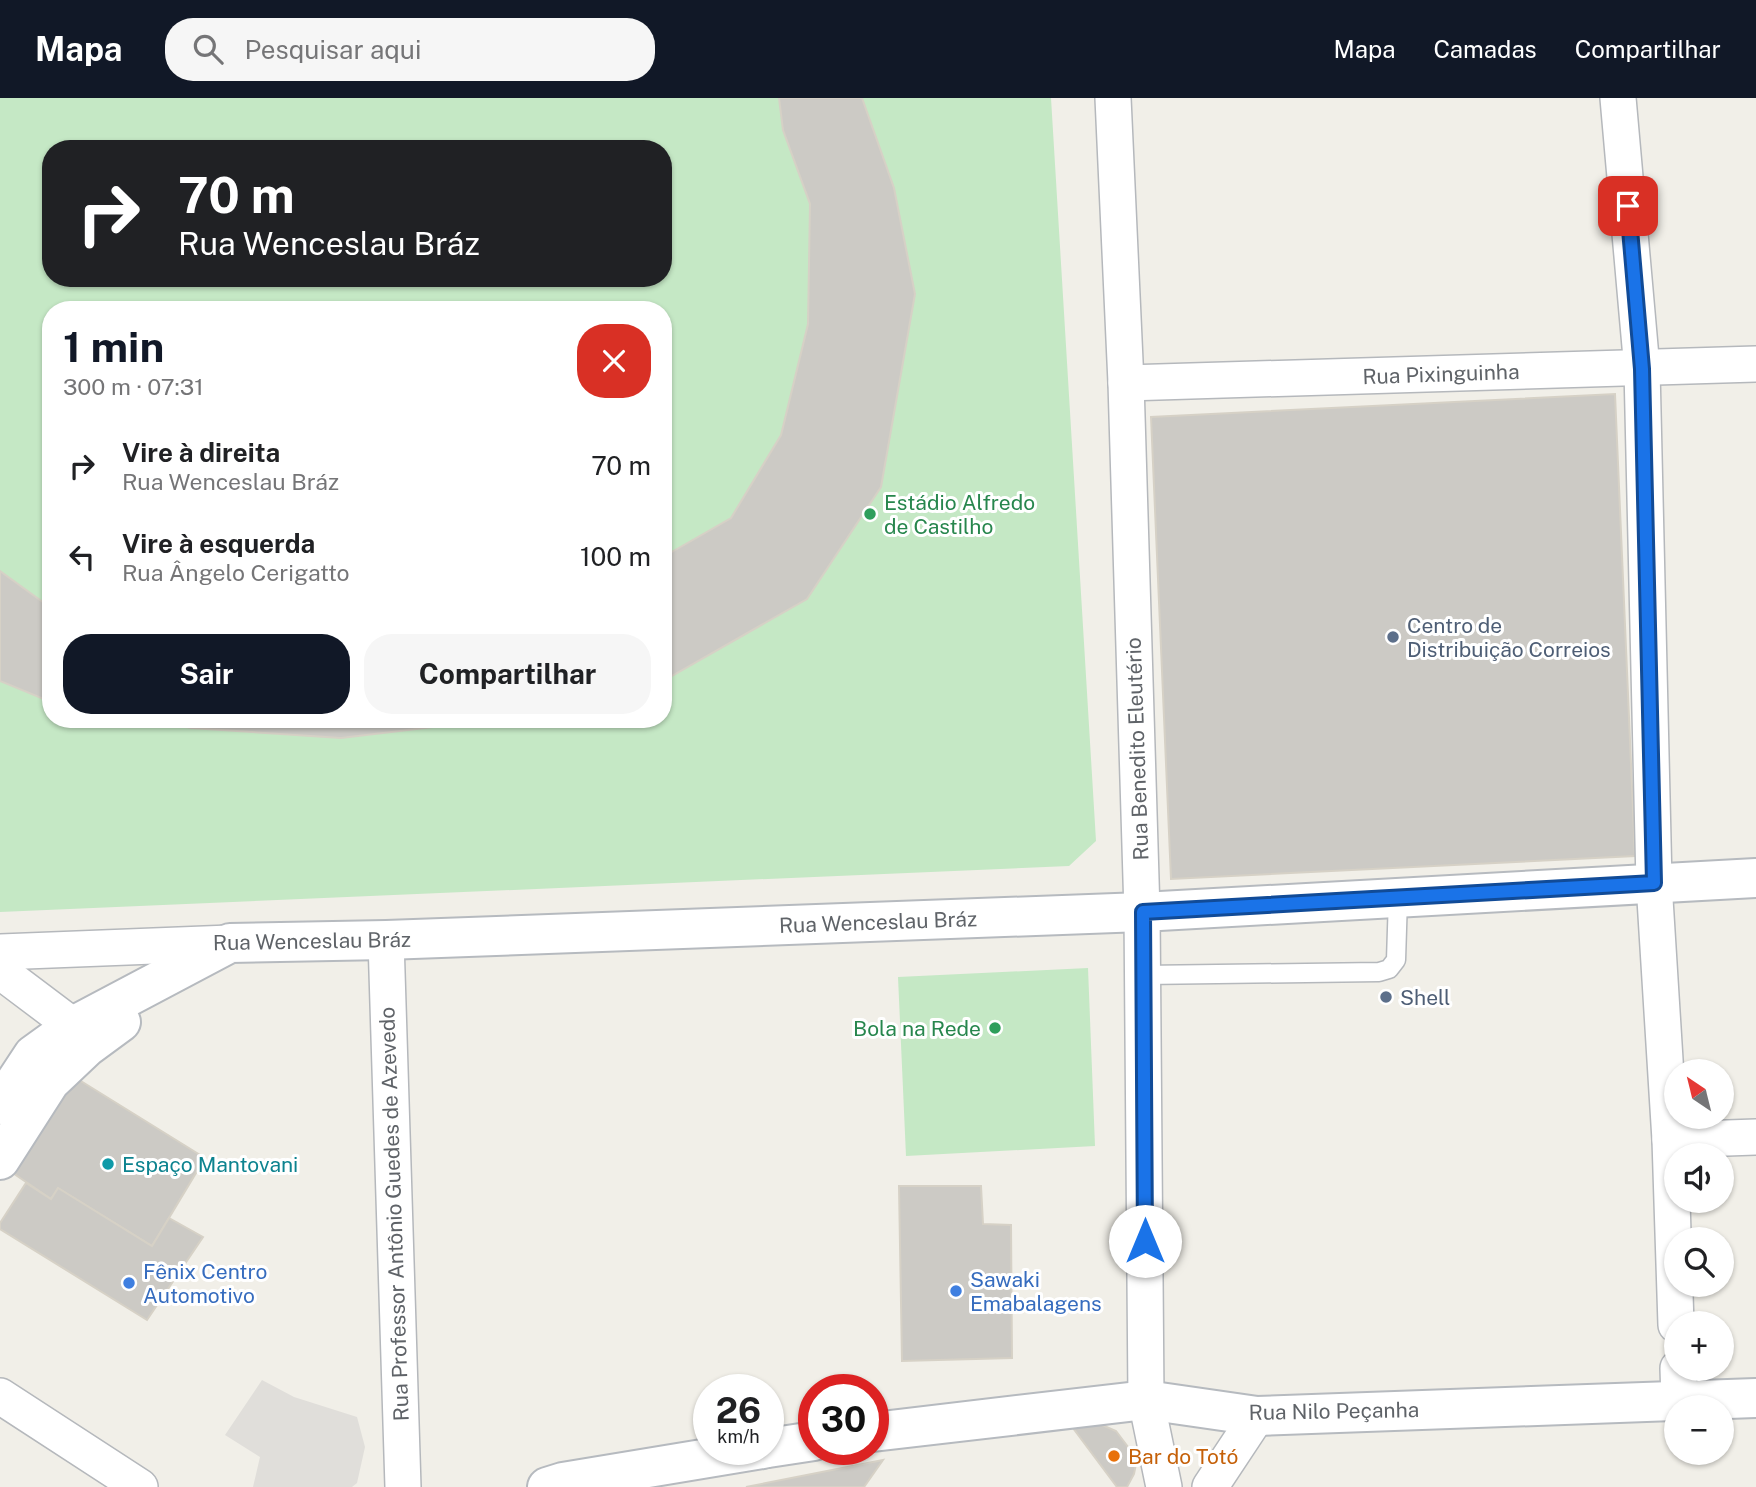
<!DOCTYPE html>
<html lang="pt">
<meta charset="utf-8">
<style>
body{margin:0;font-family:"Public Sans",sans-serif;background:#f6f6f6;color:#202124;height:100vh;display:flex;flex-direction:column;font-size:26px;white-space:nowrap}
*{box-sizing:border-box;margin:0}
p{font-size:23px;color:#757577}
.icon{flex:none;width:38px;height:38px;fill:none;stroke:currentColor;stroke-width:2;stroke-linecap:round;stroke-linejoin:round}
.map{position:relative;flex:1;overflow:hidden}
.details{position:absolute;left:42px;top:203px;width:630px;height:427px;display:flex;flex-direction:column;background:#fff;border-radius:28px;box-shadow:0 2px 5px #0004}
.details>*{flex:none}
.guide{position:absolute;left:42px;top:42px;width:630px;height:147px;border-radius:28px;box-shadow:0 2px 5px #0004;background:#202124;color:#fff;overflow:hidden}
.needle{width:46px;rotate:325deg}
.buttons{position:absolute;left:1664px;top:961px;display:grid;gap:14px}
.buttons a{display:grid;place-items:center;width:70px;height:70px;border-radius:50%;background:#fff;box-shadow:0 2px 5px #0004;font-size:35px}
.speed{position:absolute;left:693px;top:1276px;display:flex;gap:14px;font-size:35px;font-weight:700;text-align:center}
.speed>*{display:grid;place-content:center;width:91px;height:91px;border-radius:50%;background:#fff;box-shadow:0 2px 5px #0004;line-height:1}
.speed small{font-size:18px;font-weight:400}
.speed .limit{border:10px solid #d22;background:#fff;color:#111}
.pin{position:absolute;display:grid;place-items:center;width:60px;height:60px;color:#fff;margin:-30px;border-radius:14px;box-shadow:0 4px 10px #0006}
.me{position:absolute;width:77px;margin:-38px;rotate:0deg;stroke-linejoin:round;filter:drop-shadow(0 0 5px #0008)}
.turn{display:flex;align-items:center;gap:24px;height:147px;padding:0 21px;font-size:32px}
.turn .icon{width:91px;height:91px;stroke-width:2.5}
.turn b{display:block;font-size:49px;line-height:60px}
.round{display:grid;place-items:center;flex:none;width:74px;height:74px;border-radius:28px;background:#f6f6f6}
.summary{display:flex;align-items:center;justify-content:space-between;height:119px;padding:0 21px}
h1{font-size:42px;font-weight:700;line-height:52px;color:#111827}
.action{display:flex;gap:14px;margin-top:auto;padding:14px 21px}
.action a{flex:1;height:80px;border-radius:28px;background:#111827;color:#fff;font-size:28px;font-weight:700;line-height:80px;text-align:center}
.action a+a{background:#f6f6f6;color:#202124}
ul{padding:0;list-style:none}
li{display:flex;align-items:center;gap:21px;height:91px;padding:0 21px}
li div{flex:1}
li b{display:block;font-size:26px}
li em{font-style:normal}
header{display:flex;align-items:center;gap:42px;box-sizing:border-box;height:98px;padding:0 35px;background:#111827;color:#fff}
header strong{font-size:33px}
nav{display:flex;gap:38px;margin-inline-start:auto;font-size:24px}
.search{width:490px;height:63px;background:#f6f6f6;display:flex;align-items:center;gap:18px;box-sizing:border-box;padding:0 24px;border-radius:28px;color:#757577;font-size:26px}
.map>svg:first-child{display:block}
.industrial{fill:#e0deda}
.green{fill:#c5e8c5;fill-rule:evenodd}
.building{fill:#cccac5;stroke:#d6d1c6;stroke-width:2}
.lines{fill:none;stroke-linecap:round;stroke-linejoin:round}
.service-casing{stroke:#b5b8bc;stroke-width:21}
.minor-casing{stroke:#b5b8bc;stroke-width:38}
.secondary-casing{stroke:#b6babf;stroke-width:42}
.service{stroke:#fff;stroke-width:18}
.minor{stroke:#fff;stroke-width:35}
.secondary{stroke:#fff;stroke-width:38}
.route-casing{stroke:#114b97;stroke-width:18}
.route{stroke:#1a73e8;stroke-width:12}
.leisure-dot{fill:#2e9e5b;stroke:#fff;stroke-width:2.5}
.service-dot{fill:#5c6f8a;stroke:#fff;stroke-width:2.5}
.culture-dot{fill:#0f9aa8;stroke:#fff;stroke-width:2.5}
.shop-dot{fill:#3f7fe0;stroke:#fff;stroke-width:2.5}
.food-dot{fill:#e8710a;stroke:#fff;stroke-width:2.5}
.labels{text-anchor:middle;dominant-baseline:central;stroke-width:6;stroke-linejoin:round;paint-order:stroke}
.street-label{font-size:21px;fill:#5f6368;stroke:#fff}
.leisure-label{font-size:21px;fill:#27864d;stroke:#fff;text-anchor:start}
.service-label{font-size:21px;fill:#4e5e75;stroke:#fff;text-anchor:start}
.culture-label{font-size:21px;fill:#0d838f;stroke:#fff;text-anchor:start}
.shop-label{font-size:21px;fill:#366cbe;stroke:#fff;text-anchor:start}
.food-label{font-size:21px;fill:#c56008;stroke:#fff;text-anchor:start}
</style>
<header>
<strong>Mapa</strong>
<div class="search"><svg class="icon" aria-label="search" viewBox="0 0 24 24"><circle cx="10" cy="10" r="6"/><path d="M15 15l6 6"/></svg>Pesquisar aqui</div>
<nav><a>Mapa</a><a>Camadas</a><a>Compartilhar</a></nav>
</header>
<div class="map">
<svg width="1756" height="1389" viewBox="0 0 1756 1389">
<rect width="100%" height="100%" fill="#f1efe8"/>
<path class="industrial" d="M 262,1282 L 294,1299 L 357,1319 L 365,1349 L 357,1385 L 352,1389 L 253,1389 L 260,1359 L 225,1337 Z"/>
<g class="green">
<path d="M 0,0 L 1051,0 L 1096,743 L 1069,768 L 0,814 ZM 51,51 L 663,51 L 663,180 L 51,180 ZM 51,212 L 663,212 L 663,621 L 51,621 Z"/>
<path d="M 1088,870 L 1095,1048 L 906,1058 L 898,879 Z"/>
</g>
<g class="building">
<path d="M 779,0 L 862,0 L 894,90 L 915,196 L 881,389 L 807,501 L 663,583 L 663,459 L 731,420 L 781,337 L 808,226 L 810,106 L 783,32 Z"/>
<path d="M 1615,296 L 1635,758 L 1171,781 L 1151,319 Z"/>
<path d="M 0,473 L 47,507 L 51,507 L 51,604 L 0,583 Z"/>
<path d="M 145,621 L 500,621 L 341,640 L 191,630 Z"/>
<path d="M 76,980 L 205,1060 L 152,1148 L 58,1090 L 51,1101 L 10,1073 Z"/>
<path d="M 26,1085 L 51,1101 L 58,1090 L 152,1148 L 169,1120 L 203,1139 L 147,1222 L 0,1131 L 0,1125 Z"/>
<path d="M 899,1088 L 981,1088 L 983,1126 L 1011,1127 L 1012,1260 L 902,1263 Z"/>
<path d="M 1070,1326 L 1100,1326 L 1116,1333 L 1137,1361 L 1134,1376 L 1127,1389 L 1117,1389 Z"/>
<path d="M 883,1362 L 864,1389 L 746,1389 Z"/>
</g>
<g class="lines">
<g class="service-casing">
<path id="service" d="M 1144,877 L 1379,874 L 1389,871 L 1396,862 L 1398,800"/>
</g>
<g class="minor-casing">
<g id="minor">
<path d="M 1113,0 L 1126,285 L 1142,814 L 1146,1302 L 1164,1389"/>
<path d="M 1618,0 L 1642,271 L 1654,785 L 1670,1042 L 1676,1227"/>
<path d="M 1126,285 L 1756,266"/>
<path d="M 386,842 L 403,1389"/>
<path d="M 0,854 L 230,845"/>
<path d="M 0,873 L 73,928"/>
<path d="M 1670,1042 L 1756,1039"/>
<path d="M 1678,1270 L 1679,1302"/>
<path d="M 0,1298 L 140,1389"/>
<path d="M 1210,1389 L 1257,1318"/>
</g>
</g>
<g class="secondary-casing">
<g id="secondary">
<path d="M 0,1007 L 33,957 L 73,928 L 230,845 L 386,842 L 1142,814 L 1756,780"/>
<path d="M 0,1062 L 50,984 L 87,949 L 121,924"/>
<path d="M 873,1334 L 1146,1302 L 1257,1318 L 1756,1300"/>
<path d="M 768,1350 L 814,1343"/>
<path d="M 547,1389 L 563,1384 L 763,1351"/>
</g>
</g>
<use href="#service" class="service"/>
<use href="#minor" class="minor"/>
<use href="#secondary" class="secondary"/>
</g>
<g class="lines">
<g class="route-casing">
<path id="route" d="M 1145,1143 L 1143,814 L 1654,785 L 1642,271 L 1628,108"/>
</g>
<use href="#route" class="route"/>
</g>
<g class="leisure-dot">
<circle cx="870" cy="416" r="7"/>
<circle cx="995" cy="930" r="7"/>
</g>
<g class="service-dot">
<circle cx="1393" cy="539" r="7"/>
<circle cx="1386" cy="899" r="7"/>
</g>
<circle class="culture-dot" cx="108" cy="1066" r="7"/>
<g class="shop-dot">
<circle cx="129" cy="1185" r="7"/>
<circle cx="956" cy="1193" r="7"/>
</g>
<circle class="food-dot" cx="1114" cy="1358" r="7"/>
<g class="labels">
<g class="street-label">
<text transform="translate(1441 276) rotate(-2)">Rua Pixinguinha</text>
<text transform="translate(1137 651) rotate(-92)">Rua Benedito Eleutério</text>
<text transform="translate(878 824) rotate(-2)">Rua Wenceslau Bráz</text>
<text transform="translate(312 843) rotate(-1)">Rua Wenceslau Bráz</text>
<text transform="translate(394 1116) rotate(-92)">Rua Professor Antônio Guedes de Azevedo</text>
<text transform="translate(1334 1313) rotate(-1)">Rua Nilo Peçanha</text>
</g>
<g class="leisure-label">
<text x="884" y="404">Estádio Alfredo<tspan x="884" dy="24">de Castilho</tspan></text>
<text x="981" y="930" text-anchor="end">Bola na Rede</text>
</g>
<g class="service-label">
<text x="1407" y="527">Centro de<tspan x="1407" dy="24">Distribuição Correios</tspan></text>
<text x="1400" y="899">Shell</text>
</g>
<g class="culture-label">
<text x="122" y="1066">Espaço Mantovani</text>
</g>
<g class="shop-label">
<text x="143" y="1173">Fênix Centro<tspan x="143" dy="24">Automotivo</tspan></text>
<text x="970" y="1181">Sawaki<tspan x="970" dy="24">Emabalagens</tspan></text>
</g>
<g class="food-label">
<text x="1128" y="1358">Bar do Totó</text>
</g>
</g>
</svg>
<div class="buttons">
<a><svg class="needle" viewBox="-14 -14 28 28"><path d="M0-13l5 13h-10z" fill="#e53935"/><path d="M0 13l5-13h-10z" fill="#757577"/></svg></a>
<a><svg class="icon" aria-label="sound" viewBox="0 0 24 24"><path d="M4 9h4l5-4v14l-5-4H4zM17 9q2 3 0 6"/></svg></a>
<a><svg class="icon" aria-label="search" viewBox="0 0 24 24"><circle cx="10" cy="10" r="6"/><path d="M15 15l6 6"/></svg></a>
<a>+</a>
<a>−</a>
</div>
<div class="speed"><div>26<small>km/h</small></div><div class="limit">30</div></div>
<div class="pin" style="left:1628px;top:108px;background:#d93025"><svg class="icon" aria-label="arrive" viewBox="0 0 24 24"><path d="M6 21V4h12l-3 4 3 4H6"/></svg></div>
<svg class="me" style="left:1145px;top:1143px" viewBox="-20 -20 40 40"><circle r="19" fill="#fff"/><path d="M0-13L10 11 0 6-10 11z" fill="#1a73e8"/></svg>
<div class="guide">
<div class="turn"><svg class="icon" aria-label="right" viewBox="0 0 24 24"><path d="M7 20v-9h11M14 6l5 5-5 5"/></svg><div><b>70 m</b>Rua Wenceslau Bráz</div></div>
</div>
<section class="details">
<div class="summary"><div><h1>1 min</h1><p>300 m · 07:31</p></div><a class="round" style="background:#d93025;color:#fff"><svg class="icon" aria-label="close" viewBox="0 0 24 24"><path d="M6 6l12 12M18 6L6 18"/></svg></a></div>
<ul>
<li><svg class="icon" aria-label="right" viewBox="0 0 24 24"><path d="M7 20v-9h11M14 6l5 5-5 5"/></svg><div><b>Vire à direita</b><p>Rua Wenceslau Bráz</p></div><em>70 m</em></li>
<li><svg class="icon" aria-label="left" viewBox="0 0 24 24"><path d="M17 20v-9H6M10 6l-5 5 5 5"/></svg><div><b>Vire à esquerda</b><p>Rua Ângelo Cerigatto</p></div><em>100 m</em></li>
</ul>
<div class="action"><a>Sair</a><a>Compartilhar</a></div>
</section>
</div>
